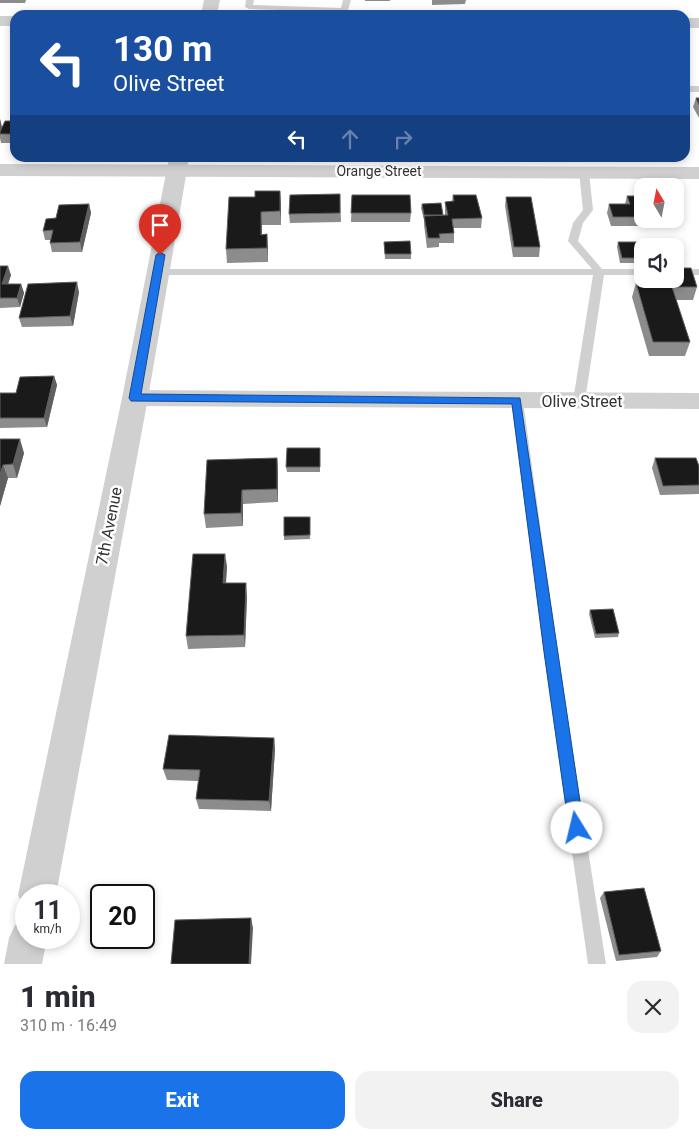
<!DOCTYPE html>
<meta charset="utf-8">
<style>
body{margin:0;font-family:Roboto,sans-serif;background:#f2f2f3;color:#2b2b33;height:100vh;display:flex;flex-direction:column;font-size:19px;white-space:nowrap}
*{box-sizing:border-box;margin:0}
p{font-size:16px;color:#7c7c81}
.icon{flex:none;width:28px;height:28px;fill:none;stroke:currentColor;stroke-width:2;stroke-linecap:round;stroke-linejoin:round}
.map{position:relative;height:964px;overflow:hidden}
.drawer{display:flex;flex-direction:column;background:#fff;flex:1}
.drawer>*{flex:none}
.hud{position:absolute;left:10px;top:10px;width:680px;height:152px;border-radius:15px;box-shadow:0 2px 8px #0003;background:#1a4fa0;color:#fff;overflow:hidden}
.needle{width:32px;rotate:350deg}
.controls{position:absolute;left:634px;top:178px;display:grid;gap:10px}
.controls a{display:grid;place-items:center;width:50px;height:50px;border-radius:10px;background:#fff;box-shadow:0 2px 8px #0003;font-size:25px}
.speed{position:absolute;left:15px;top:884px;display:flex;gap:10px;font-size:25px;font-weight:700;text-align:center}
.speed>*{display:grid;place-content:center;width:65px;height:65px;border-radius:50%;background:#fff;box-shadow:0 2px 8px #0003;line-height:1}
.speed small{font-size:12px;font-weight:400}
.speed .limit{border:2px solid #111;border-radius:8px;background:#fff;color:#111}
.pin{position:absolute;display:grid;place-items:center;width:42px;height:42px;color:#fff;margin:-51px -21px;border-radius:50% 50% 50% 0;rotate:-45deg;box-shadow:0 0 5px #0007}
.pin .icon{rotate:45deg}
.me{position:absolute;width:55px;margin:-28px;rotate:351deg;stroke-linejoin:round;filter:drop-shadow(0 0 4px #0008)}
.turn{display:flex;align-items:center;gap:18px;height:105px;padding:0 20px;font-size:22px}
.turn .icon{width:65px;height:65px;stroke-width:2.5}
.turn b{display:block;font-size:35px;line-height:42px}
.lanes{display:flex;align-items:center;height:48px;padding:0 20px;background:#0003;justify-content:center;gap:25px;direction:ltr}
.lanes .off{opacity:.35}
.round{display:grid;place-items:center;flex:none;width:52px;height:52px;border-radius:15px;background:#f2f2f3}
.overview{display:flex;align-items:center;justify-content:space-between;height:85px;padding:0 20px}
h1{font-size:30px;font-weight:800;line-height:38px}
.button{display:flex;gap:10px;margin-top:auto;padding:10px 20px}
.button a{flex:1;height:58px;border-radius:15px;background:#1a73e8;color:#fff;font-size:20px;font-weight:800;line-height:58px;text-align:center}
.button a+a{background:#f2f2f3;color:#2b2b33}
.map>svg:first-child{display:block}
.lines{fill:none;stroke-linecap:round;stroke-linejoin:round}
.service{fill:#d0d0d0;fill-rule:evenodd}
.minor{fill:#d0d0d0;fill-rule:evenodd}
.tertiary{fill:#d0d0d0;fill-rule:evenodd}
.wall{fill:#8c8c8c}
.shaded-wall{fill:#5f5f5f}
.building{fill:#1a1a1a;stroke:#5f5f5f}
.route{fill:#1a73e8;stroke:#114b97}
.labels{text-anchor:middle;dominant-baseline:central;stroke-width:5;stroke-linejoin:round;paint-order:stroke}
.far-street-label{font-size:14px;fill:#333;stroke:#fff}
.street-label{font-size:16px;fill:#333;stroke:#fff}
</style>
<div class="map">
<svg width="699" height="964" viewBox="0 0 699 964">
<rect width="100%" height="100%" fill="#fff"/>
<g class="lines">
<g class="service">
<path d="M 246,0 L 254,0 L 253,5 L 341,8 L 343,0 L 351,0 L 348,10 L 344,12 L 249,9 L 245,7 Z"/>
<rect x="685" y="86" width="14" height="6"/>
<path d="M 584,169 L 589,172 L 593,210 L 583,223 L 578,241 L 602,269 L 642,269 L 642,275 L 604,275 L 585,401 L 579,405 L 573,401 L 593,275 L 157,275 L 152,272 L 157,269 L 592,269 L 568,241 L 573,223 L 583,210 L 579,172 Z"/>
<rect x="675" y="269" width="24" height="6"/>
<path d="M 517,397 L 523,401 L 563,691 L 606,964 L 588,964 L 549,691 L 511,401 Z"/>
</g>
<g class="minor">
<rect x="0" y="16" width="15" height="10"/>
<rect x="685" y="18" width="14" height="10"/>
<path d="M 0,164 L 699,167 L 699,179 L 0,176 Z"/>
<path d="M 135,390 L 699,393 L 699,409 L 135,406 L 127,404 L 123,398 L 127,392 Z"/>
</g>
<g class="tertiary">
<path d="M 204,0 L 220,0 L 217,15 L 201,15 Z"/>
<path d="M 169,158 L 189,158 L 148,398 L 56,895 L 26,895 L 26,909 L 24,908 L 18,895 L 122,398 Z"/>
<path d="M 26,920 L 26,938 L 47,938 L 42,964 L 4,964 L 9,938 L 15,925 Z"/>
</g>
</g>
<g class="wall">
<path d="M 0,0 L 26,0 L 25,3 L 0,3 Z"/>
<rect x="365" y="0" width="25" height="1"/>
<path d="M 432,0 L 466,0 L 465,4 L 432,5 Z"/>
<path d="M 696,98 L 699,98 L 699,118 L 693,107 Z"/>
<path d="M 0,119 L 2,127 L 15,121 L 15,143 L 1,143 L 0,138 Z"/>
<path d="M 280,191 L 281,225 L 262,225 L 262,234 L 267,234 L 268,262 L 227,263 L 226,249 L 255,197 Z"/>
<path d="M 340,194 L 341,222 L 290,223 L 289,214 Z"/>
<path d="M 352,195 L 411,213 L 410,222 L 351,222 Z"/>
<path d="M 453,195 L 482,218 L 481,228 L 454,228 L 454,243 L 439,243 L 439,247 L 427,248 L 424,225 L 424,220 L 421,208 L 422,204 L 443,215 L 445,215 L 445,202 L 452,201 Z"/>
<path d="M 627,196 L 642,196 L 642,219 L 669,219 L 668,222 L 651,222 L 650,226 L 611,226 L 607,213 L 609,204 L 625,204 Z"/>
<path d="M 506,197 L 540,247 L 539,257 L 513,257 L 505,206 Z"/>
<path d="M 89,204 L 91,213 L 82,252 L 52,252 L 50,243 L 50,240 L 45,240 L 43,231 L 56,218 Z"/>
<path d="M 384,242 L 411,254 L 411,259 L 385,259 Z"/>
<path d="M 618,242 L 642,246 L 642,263 L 620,263 L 617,247 Z"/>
<path d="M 0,266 L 11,275 L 8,284 L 21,284 L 24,293 L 20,307 L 0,308 Z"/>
<path d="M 642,279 L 675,279 L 697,287 L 693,300 L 676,300 L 690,342 L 685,356 L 649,356 L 632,297 L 636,283 L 642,283 Z"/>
<path d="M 79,292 L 73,326 L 22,327 L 19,318 Z"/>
<path d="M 54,376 L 57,385 L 47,427 L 0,428 L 0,393 L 16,393 Z"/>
<path d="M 0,439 L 24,453 L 17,478 L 8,478 L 0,506 Z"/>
<path d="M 320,448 L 320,472 L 287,472 L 286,467 Z"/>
<path d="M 277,458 L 278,471 L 278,502 L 243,504 L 243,526 L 206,528 L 204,514 Z"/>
<path d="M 655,458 L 699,466 L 699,494 L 660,495 L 652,468 Z"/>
<path d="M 310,517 L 310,539 L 284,540 L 284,536 Z"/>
<path d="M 227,566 L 226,583 L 247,596 L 245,647 L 188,649 L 186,636 Z"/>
<path d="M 590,610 L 619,633 L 618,637 L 595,638 L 589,614 Z"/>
<path d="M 274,738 L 275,749 L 271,811 L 199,809 L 196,799 L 198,781 L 167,780 L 163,769 Z"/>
<path d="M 604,892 L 661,951 L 657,957 L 616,961 L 600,898 Z"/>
</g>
<g class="shaded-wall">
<path d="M 0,119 L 2,128 L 0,134 Z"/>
<path d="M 280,191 L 281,204 L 281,225 L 280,211 Z"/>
<path d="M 89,204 L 91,213 L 82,252 L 80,242 Z"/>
<path d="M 261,212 L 262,225 L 262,248 L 261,235 Z"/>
<path d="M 267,234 L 268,248 L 268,262 L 267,248 Z"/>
<path d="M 8,266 L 11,275 L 5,293 L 2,284 Z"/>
<path d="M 77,282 L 79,292 L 73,326 L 70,316 Z"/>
<path d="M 21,284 L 24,293 L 20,307 L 17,298 Z"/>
<path d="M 54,376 L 57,385 L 47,427 L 44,418 Z"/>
<path d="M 20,439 L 24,453 L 17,478 L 13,464 Z"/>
<path d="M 277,458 L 278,471 L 278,502 L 277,489 Z"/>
<path d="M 3,465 L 8,478 L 0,506 L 0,474 Z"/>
<path d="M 242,490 L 243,504 L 243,526 L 241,513 Z"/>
<path d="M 225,554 L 227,566 L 225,596 L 223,583 Z"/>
<path d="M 246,583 L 247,596 L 245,647 L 244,635 Z"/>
<path d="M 274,738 L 275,749 L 271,811 L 269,801 Z"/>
<path d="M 251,918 L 253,928 L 251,964 L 249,964 Z"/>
</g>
<g class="building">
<path d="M 696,98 L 699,98 L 699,105 Z"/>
<path d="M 5,121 L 15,121 L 15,134 L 0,134 L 0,132 Z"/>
<path d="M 255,191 L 280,191 L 280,211 L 261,212 L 261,235 L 267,234 L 267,248 L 226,249 L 229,197 L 255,197 Z"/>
<path d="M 340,194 L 340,213 L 289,214 L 290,195 Z"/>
<path d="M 352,195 L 410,195 L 411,213 L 351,213 Z"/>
<path d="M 453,195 L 476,195 L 482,218 L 452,219 L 454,233 L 439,234 L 440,238 L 428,238 L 424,216 L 448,215 L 445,202 L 454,201 Z"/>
<path d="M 627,196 L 642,196 L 642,217 L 613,217 L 609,204 L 630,204 Z"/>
<path d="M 506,197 L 531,197 L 540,247 L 514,247 Z"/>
<path d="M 441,203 L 443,215 L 424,215 L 422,204 Z"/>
<path d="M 89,204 L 80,242 L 50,243 L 53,230 L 43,231 L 46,219 L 56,218 L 59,205 Z"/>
<path d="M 410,241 L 411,254 L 385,254 L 384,242 Z"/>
<path d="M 618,242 L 644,242 L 646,246 L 642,246 L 642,258 L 622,258 Z"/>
<path d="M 0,266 L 8,266 L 2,284 L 21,284 L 17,298 L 0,298 Z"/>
<path d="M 675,268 L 691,268 L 697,287 L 672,287 L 690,342 L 653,342 L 636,283 L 650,283 L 648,279 L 675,279 Z"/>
<path d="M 77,282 L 70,316 L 19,318 L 28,284 Z"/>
<path d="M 54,376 L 44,418 L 0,418 L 0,393 L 16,393 L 20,377 Z"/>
<path d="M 0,439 L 20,439 L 13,464 L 3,465 L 0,474 Z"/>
<path d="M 287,448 L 320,448 L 320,467 L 286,467 Z"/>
<path d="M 277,458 L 277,489 L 242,490 L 241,513 L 204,514 L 207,460 Z"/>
<path d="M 655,458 L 696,458 L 699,466 L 699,485 L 663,486 Z"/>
<path d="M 284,517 L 310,517 L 310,535 L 284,536 Z"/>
<path d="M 193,554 L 225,554 L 223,583 L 246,583 L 244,635 L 186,636 Z"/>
<path d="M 613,609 L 619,633 L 596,634 L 590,610 Z"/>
<path d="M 169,735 L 274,738 L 269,801 L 196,799 L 200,770 L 163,769 Z"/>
<path d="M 644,888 L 661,951 L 619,955 L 604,892 Z"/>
<path d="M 251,918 L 249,964 L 171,964 L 175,920 Z"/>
</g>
<path class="route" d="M 160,252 L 165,255 L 141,394 L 520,398 L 584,828 L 582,833 L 577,835 L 572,833 L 569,828 L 544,652 L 512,404 L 131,401 L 129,398 L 156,255 Z"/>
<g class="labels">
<g class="far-street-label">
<text x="379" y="171">Orange Street</text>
</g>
<g class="street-label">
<text x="582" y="401">Olive Street</text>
<text transform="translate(109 526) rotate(-79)">7th Avenue</text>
</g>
</g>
</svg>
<div class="controls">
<a><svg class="needle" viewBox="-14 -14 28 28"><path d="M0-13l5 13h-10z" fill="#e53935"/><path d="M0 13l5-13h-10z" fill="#7c7c81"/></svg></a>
<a><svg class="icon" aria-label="sound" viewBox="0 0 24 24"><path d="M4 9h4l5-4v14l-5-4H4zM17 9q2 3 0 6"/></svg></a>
</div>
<div class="speed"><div>11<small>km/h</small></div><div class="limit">20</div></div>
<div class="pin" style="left:160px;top:255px;background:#d93025"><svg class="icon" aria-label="arrive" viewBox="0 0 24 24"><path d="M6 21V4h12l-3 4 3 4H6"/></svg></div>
<svg class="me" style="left:577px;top:828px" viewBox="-20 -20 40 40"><circle r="19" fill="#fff"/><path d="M0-13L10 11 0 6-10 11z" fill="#1a73e8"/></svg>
<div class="hud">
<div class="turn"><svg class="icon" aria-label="left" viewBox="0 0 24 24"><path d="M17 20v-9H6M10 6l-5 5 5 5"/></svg><div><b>130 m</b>Olive Street</div></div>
<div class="lanes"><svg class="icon" aria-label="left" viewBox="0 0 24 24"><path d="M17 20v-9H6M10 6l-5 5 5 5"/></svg><svg class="icon off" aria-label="ahead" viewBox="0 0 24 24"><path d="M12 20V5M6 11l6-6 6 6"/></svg><svg class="icon off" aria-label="right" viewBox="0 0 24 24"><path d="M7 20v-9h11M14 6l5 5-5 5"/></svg></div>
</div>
</div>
<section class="drawer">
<div class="overview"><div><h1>1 min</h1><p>310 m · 16:49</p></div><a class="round"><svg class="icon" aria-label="close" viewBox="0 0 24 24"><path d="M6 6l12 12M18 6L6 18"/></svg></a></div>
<div class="button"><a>Exit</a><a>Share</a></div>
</section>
